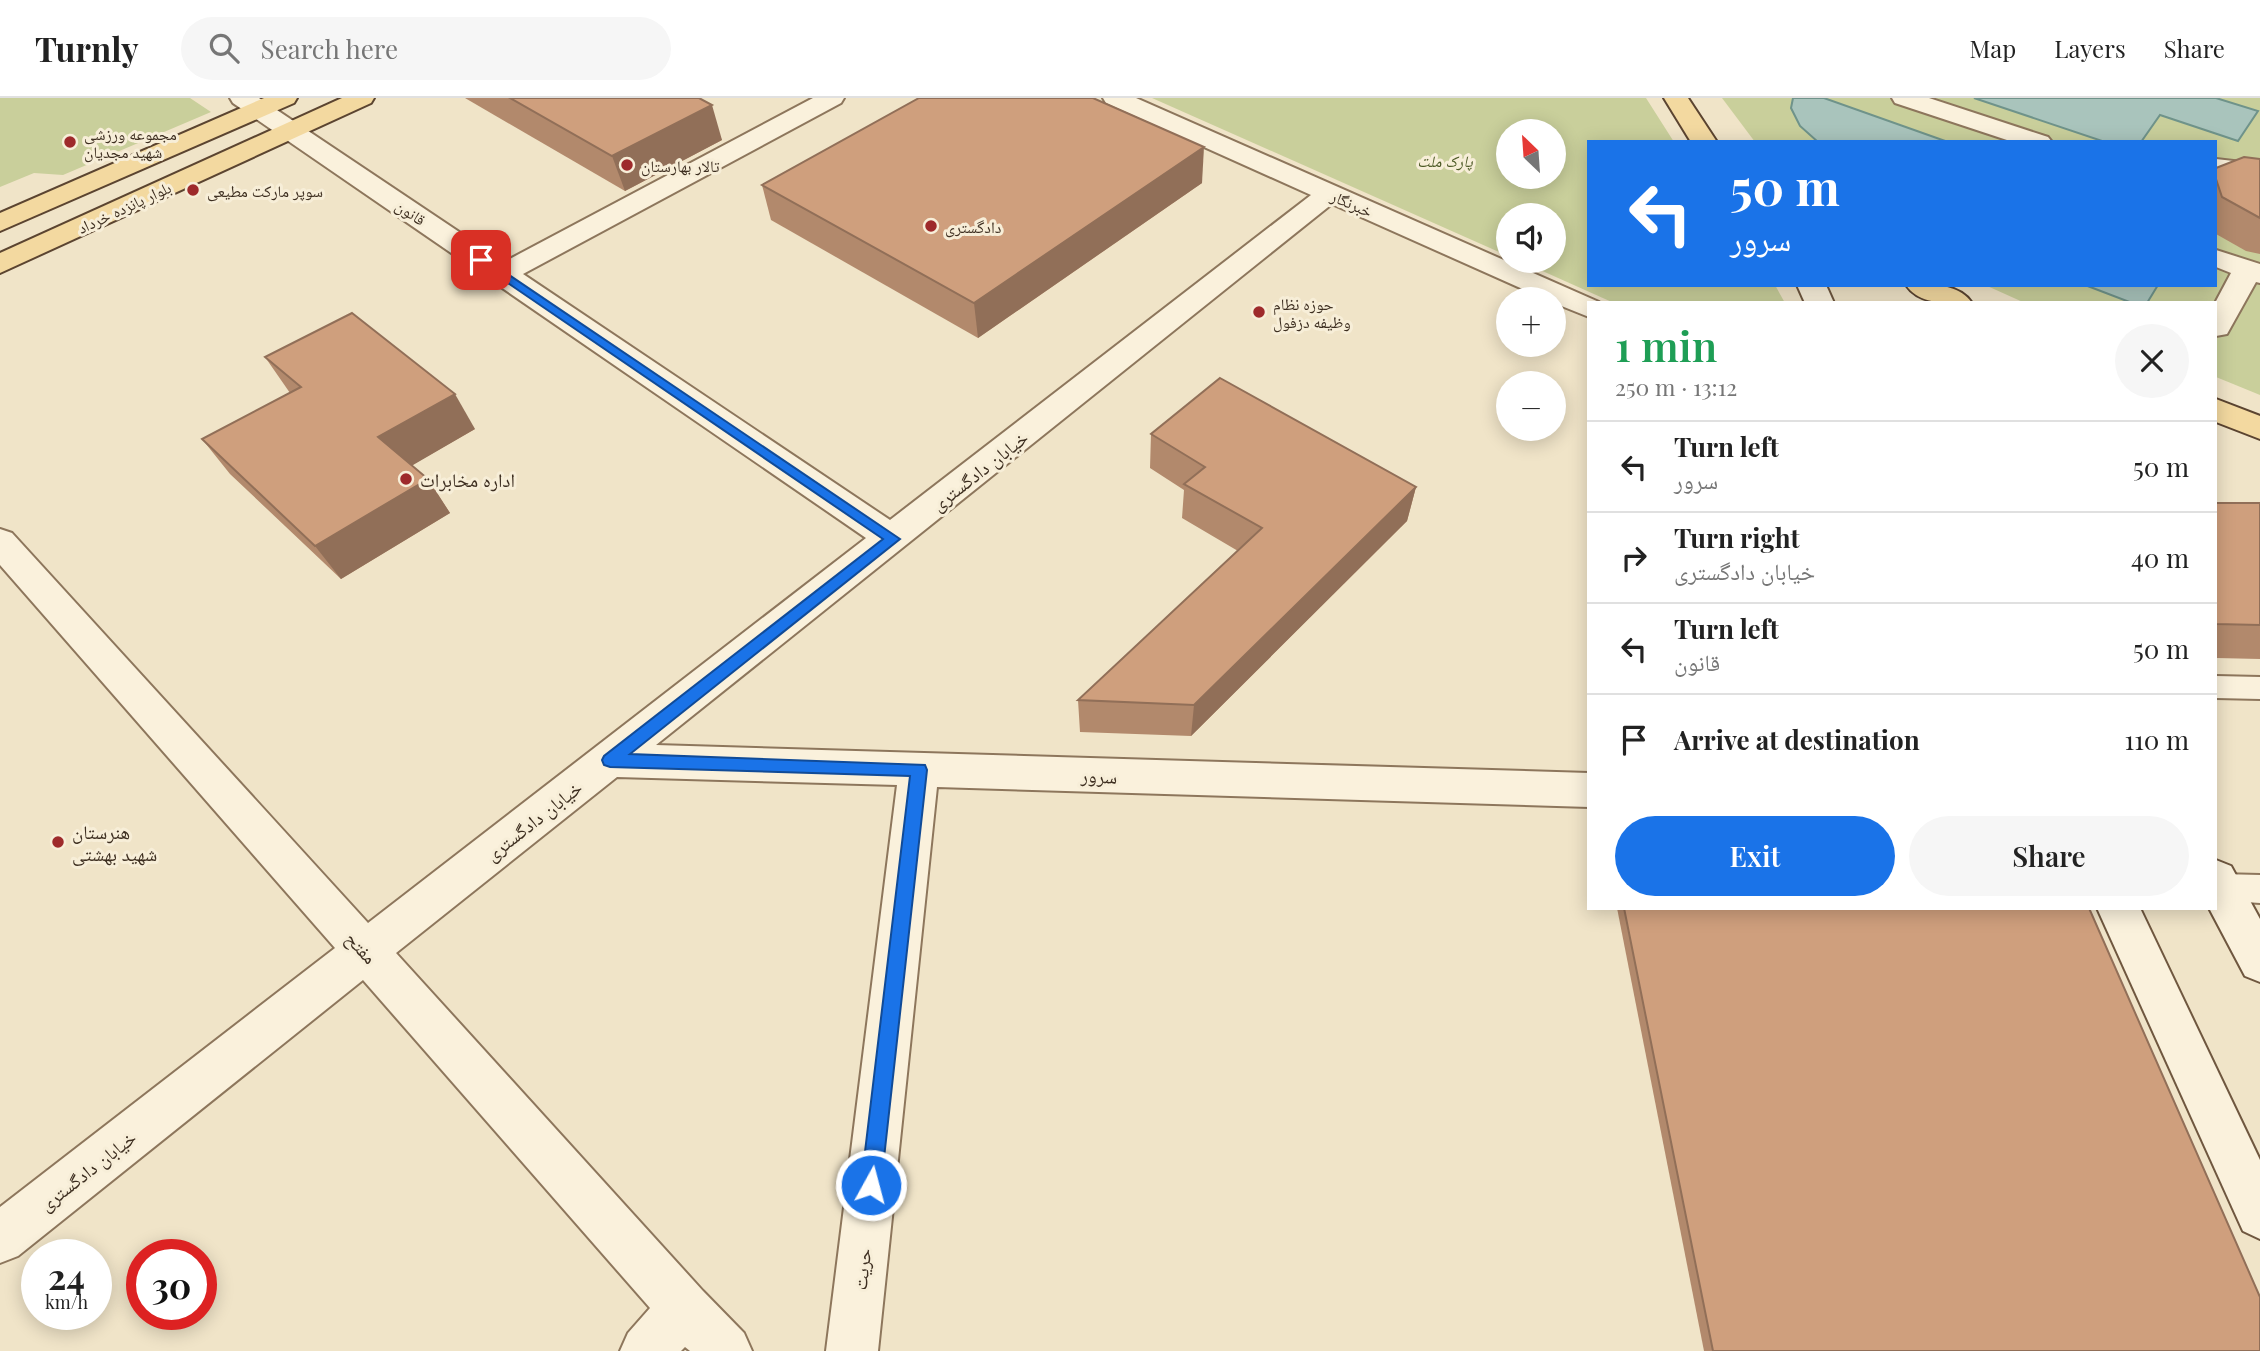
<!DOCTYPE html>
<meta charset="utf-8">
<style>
body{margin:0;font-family:"Playfair Display","Noto Naskh Arabic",serif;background:#f6f6f6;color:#222;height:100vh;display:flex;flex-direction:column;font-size:26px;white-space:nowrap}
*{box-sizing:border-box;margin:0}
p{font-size:23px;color:#767676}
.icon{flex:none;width:38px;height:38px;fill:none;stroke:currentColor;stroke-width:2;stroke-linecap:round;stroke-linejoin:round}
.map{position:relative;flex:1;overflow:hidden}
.side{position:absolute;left:1587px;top:203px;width:630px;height:609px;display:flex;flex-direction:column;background:#fff;border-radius:0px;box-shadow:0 4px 18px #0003}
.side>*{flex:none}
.top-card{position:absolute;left:1587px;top:42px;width:630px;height:147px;border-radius:0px;box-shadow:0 4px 18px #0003;background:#1a73e8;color:#fff;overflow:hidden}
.needle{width:46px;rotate:335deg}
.tools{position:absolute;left:1496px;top:21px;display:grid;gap:14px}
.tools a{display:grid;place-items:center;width:70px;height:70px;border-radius:50%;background:#fff;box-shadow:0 4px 18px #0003;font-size:35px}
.speed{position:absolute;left:21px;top:1141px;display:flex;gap:14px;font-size:35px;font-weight:700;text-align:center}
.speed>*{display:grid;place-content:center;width:91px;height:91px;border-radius:50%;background:#fff;box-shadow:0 4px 18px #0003;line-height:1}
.speed small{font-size:18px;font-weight:400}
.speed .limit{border:10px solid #d22;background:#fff;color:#111}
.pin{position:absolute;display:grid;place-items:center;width:60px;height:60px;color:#fff;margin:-30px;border-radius:14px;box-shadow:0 4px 10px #0006}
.me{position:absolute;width:77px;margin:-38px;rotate:7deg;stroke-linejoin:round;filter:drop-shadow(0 0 5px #0008)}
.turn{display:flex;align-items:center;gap:24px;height:147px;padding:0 28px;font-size:32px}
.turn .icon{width:91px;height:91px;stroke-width:2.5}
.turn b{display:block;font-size:49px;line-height:60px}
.round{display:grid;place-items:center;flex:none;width:74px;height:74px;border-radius:37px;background:#f6f6f6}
.summary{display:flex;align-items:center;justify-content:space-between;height:119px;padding:0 28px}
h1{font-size:42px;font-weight:600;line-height:52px;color:#1e9e55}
.primary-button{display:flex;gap:14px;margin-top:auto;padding:14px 28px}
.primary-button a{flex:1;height:80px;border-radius:42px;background:#1a73e8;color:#fff;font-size:28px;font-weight:600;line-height:80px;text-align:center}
.primary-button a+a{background:#f6f6f6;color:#222}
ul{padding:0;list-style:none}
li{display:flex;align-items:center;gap:21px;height:91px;padding:0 28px;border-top:2px solid #e0e0e0}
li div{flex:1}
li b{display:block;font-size:26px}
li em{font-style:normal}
header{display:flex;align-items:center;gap:42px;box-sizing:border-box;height:98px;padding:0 35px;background:#fff;border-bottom:2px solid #e0e0e0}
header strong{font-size:33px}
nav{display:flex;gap:38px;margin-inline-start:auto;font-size:24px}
.search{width:490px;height:63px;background:#f6f6f6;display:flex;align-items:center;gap:18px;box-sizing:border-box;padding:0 24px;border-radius:38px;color:#767676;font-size:26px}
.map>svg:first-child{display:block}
.green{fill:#c9cf9b;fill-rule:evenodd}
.water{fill:#a9c4bc;stroke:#6f938a;stroke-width:2}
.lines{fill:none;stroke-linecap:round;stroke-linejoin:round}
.service-casing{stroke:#8d765c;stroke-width:4}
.pedestrian-casing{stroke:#8d765c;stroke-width:4}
.minor-casing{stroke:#8d765c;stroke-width:4}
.secondary-casing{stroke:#6f573f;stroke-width:4}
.primary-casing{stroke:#5b4430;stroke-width:4}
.service{fill:#faf1dc;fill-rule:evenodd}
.pedestrian{fill:#faf1dc;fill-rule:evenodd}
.minor{fill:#faf1dc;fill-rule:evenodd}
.secondary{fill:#faf1dc;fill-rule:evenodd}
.primary{fill:#f3d9a0;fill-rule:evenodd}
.wall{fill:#b2896c}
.shaded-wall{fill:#916f58}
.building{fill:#cf9f7d;stroke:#916f58;stroke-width:2}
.route{fill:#1a73e8;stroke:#114b97;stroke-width:2}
.poi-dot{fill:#9e2a2b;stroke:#f7eed8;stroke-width:2.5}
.labels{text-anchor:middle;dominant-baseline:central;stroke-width:6;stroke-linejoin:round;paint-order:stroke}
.far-poi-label{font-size:16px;fill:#3d2e20;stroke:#f7eed8;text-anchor:start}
.far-park-label{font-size:16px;font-style:italic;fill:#4d5a26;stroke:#f7eed8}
.far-street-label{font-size:16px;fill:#3d2e20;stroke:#f7eed8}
.street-label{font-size:19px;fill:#3d2e20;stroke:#f7eed8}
.poi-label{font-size:19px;fill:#3d2e20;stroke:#f7eed8;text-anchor:start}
</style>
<header>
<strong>Turnly</strong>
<div class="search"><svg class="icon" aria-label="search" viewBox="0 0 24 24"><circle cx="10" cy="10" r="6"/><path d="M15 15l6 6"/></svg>Search here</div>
<nav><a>Map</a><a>Layers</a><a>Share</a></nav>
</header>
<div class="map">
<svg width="2260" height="1253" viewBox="0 0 2260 1253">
<rect width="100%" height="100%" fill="#f0e4c8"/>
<g class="green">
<path d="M 0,0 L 190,0 L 211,14 L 63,77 L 34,75 L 0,89 Z"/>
<path d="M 1152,0 L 1646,0 L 1674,44 L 1589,44 L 1589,187 L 1775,187 L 1785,205 L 1614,205 L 1520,163 L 1554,163 L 1554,117 L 1508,117 L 1508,158 ZM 1508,33 L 1554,33 L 1554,79 L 1508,79 Z"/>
<path d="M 1722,0 L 2260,0 L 2260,297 L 2216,279 L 2216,205 L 2025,205 L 1985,187 L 2216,187 L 2216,44 L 1755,44 Z"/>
</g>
<g class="water">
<path d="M 1793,0 L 1824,0 L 1948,44 L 1818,44 L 1800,28 L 1791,10 Z"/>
<path d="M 1974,0 L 2216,0 L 2258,13 L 2238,43 L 2160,17 L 2141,44 L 2105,44 Z"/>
<path d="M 2085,187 L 2158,187 L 2147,205 L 2132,205 Z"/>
</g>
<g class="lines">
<g class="service-casing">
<g id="service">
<path d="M 2216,578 L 2260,579 L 2260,601 L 2216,600 Z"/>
<path d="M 2220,776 L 2260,777 L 2260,805 L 2216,802 L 2216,778 Z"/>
</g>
</g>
<g class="pedestrian-casing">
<g id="pedestrian">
<path d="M 1892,0 L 1929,0 L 2048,39 L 2052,44 L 2013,44 L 1895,5 Z"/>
<path d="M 2216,61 L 2260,66 L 2260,82 L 2216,77 Z"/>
<path d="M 2216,152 L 2260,166 L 2260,185 L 2256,184 L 2227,236 L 2216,238 L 2215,205 L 2231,175 L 2216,169 Z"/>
</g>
</g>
<g class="minor-casing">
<path id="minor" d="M 230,0 L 259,0 L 504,164 L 813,0 L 844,0 L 841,5 L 523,176 L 890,422 L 1311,97 L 1106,5 L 1103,0 L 1136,0 L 1599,204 L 1589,205 L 1589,219 L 1554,205 L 1554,201 L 1545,201 L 1332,106 L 656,647 L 1589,675 L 1589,709 L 937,689 L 878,1253 L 826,1253 L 897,687 L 617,679 L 396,855 L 703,1193 L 744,1235 L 752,1253 L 690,1253 L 685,1249 L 681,1253 L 620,1253 L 628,1235 L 650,1210 L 363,882 L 18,1158 L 0,1165 L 0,1109 L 335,850 L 0,467 L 0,431 L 12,435 L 368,825 L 866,440 L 233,5 Z"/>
</g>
<g class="secondary-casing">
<g id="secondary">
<path d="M 1797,187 L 1826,187 L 1834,205 L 1805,205 Z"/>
<path d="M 2216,762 L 2231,768 L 2260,821 L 2260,884 L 2245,878 L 2209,810 L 2216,810 Z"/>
<path d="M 2097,810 L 2140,810 L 2260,1062 L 2260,1141 L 2243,1133 Z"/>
</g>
</g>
<g class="primary-casing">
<g id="primary">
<path d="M 264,0 L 297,0 L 294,5 L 0,133 L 0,115 Z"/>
<path d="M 342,0 L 374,0 L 371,5 L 0,175 L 0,155 Z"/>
<path d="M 1664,0 L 1688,0 L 1717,44 L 1691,44 Z"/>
<path d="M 1906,187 C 1928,187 1958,184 1972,205 C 1950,205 1920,208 1906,187 Z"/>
<path d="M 2216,301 L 2260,318 L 2260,341 L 2216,324 Z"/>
</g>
</g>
<use href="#service" class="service"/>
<use href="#pedestrian" class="pedestrian"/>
<use href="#minor" class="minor"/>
<use href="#secondary" class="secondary"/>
<use href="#primary" class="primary"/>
</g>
<g class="wall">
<path d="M 465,0 L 699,0 L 722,42 L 625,93 Z"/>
<path d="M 2260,61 L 2260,156 L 2246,153 L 2216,136 L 2216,70 Z"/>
<path d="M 1202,85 L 978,240 L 771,122 L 762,87 Z"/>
<path d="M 265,259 L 475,331 L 412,367 L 428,381 L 450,415 L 341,481 L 230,376 L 202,341 L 290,295 Z"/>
<path d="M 1151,336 L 1416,389 L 1407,423 L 1191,638 L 1080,634 L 1078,602 L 1238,453 L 1182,420 L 1184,392 L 1150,370 Z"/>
<path d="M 2216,405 L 2260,405 L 2260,561 L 2216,560 Z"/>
<path d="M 1617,810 L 2089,810 L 2260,1253 L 1704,1253 Z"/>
</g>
<g class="shaded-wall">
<path d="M 712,7 L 722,42 L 625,93 L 612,58 Z"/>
<path d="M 1204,49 L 1202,85 L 978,240 L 974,205 Z"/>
<path d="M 455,296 L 475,331 L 401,374 L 378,339 Z"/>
<path d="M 428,381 L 450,415 L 341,481 L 315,448 Z"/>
<path d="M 1416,389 L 1407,423 L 1191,638 L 1194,607 Z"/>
</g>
<g class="building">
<path d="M 510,0 L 699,0 L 712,7 L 612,58 Z"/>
<path d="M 919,0 L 1093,0 L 1204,49 L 974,205 L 762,87 Z"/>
<path d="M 2244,59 L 2260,61 L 2260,120 L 2222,99 L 2216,81 L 2216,70 Z"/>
<path d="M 352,215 L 455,296 L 378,339 L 428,381 L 315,448 L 202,341 L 301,289 L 265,259 Z"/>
<path d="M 1220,280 L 1416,389 L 1194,607 L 1078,602 L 1262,430 L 1184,386 L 1205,369 L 1151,336 Z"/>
<path d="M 2216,405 L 2260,405 L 2260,527 L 2216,526 Z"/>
<path d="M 1624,810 L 2089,810 L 2260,1199 L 2260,1253 L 1713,1253 Z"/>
</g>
<path class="route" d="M 481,158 L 900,441 L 630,656 L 925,667 L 927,672 L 881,1087 L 878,1094 L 871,1097 L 864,1094 L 861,1087 L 910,678 L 610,669 L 604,667 L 602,662 L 604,658 L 883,441 L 477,164 L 477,159 Z"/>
<g class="poi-dot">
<circle cx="70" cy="44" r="7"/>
<circle cx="627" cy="67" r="7"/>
<circle cx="193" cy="92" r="7"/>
<circle cx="931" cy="128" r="7"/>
<circle cx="1259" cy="214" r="7"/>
<circle cx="406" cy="381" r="7"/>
<circle cx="58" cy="744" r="7"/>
</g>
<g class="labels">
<g class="far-poi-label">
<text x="84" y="35">مجموعه ورزشی<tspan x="84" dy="18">شهید مجدیان</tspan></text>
<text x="641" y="67">تالار بهارستان</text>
<text x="207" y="92">سوپر مارکت مطیعی</text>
<text x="945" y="128">دادگستری</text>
<text x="1273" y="205">حوزه نظام<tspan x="1273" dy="18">وظیفه دزفول</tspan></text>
</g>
<g class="far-park-label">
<text x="1445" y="62">پارک ملت</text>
</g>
<g class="far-street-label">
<text transform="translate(1352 105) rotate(24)">خبرنگار</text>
<text transform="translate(124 109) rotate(-25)">بلوار پانزده خرداد</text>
<text transform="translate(411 114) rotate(34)">قانون</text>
</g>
<g class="street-label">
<text transform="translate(979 372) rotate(-38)">خیابان دادگستری</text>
<text transform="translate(1099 677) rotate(2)">سرور</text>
<text transform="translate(533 722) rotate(-38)">خیابان دادگستری</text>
<text transform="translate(362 849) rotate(48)">مفتح</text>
<text transform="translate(87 1072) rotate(-38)">خیابان دادگستری</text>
<text transform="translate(861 1171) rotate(-83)">حریت</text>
</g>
<g class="poi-label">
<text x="420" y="381">اداره مخابرات</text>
<text x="72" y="733">هنرستان<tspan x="72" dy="22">شهید بهشتی</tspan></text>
</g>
</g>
</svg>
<div class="tools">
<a><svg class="needle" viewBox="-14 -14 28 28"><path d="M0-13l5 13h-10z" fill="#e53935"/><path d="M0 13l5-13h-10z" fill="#767676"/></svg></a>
<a><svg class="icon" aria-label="sound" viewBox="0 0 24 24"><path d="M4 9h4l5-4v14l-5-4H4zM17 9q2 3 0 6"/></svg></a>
<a>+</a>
<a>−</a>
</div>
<div class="speed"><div>24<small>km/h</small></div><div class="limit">30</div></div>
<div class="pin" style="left:481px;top:162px;background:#d93025"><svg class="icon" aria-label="arrive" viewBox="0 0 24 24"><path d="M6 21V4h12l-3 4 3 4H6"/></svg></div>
<svg class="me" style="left:871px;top:1087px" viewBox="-20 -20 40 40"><circle r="17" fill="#1a73e8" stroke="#fff" stroke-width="3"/><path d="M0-11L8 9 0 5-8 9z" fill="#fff"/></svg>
<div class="top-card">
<div class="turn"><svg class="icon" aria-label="left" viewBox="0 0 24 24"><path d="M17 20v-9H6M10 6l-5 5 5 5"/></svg><div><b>50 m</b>سرور</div></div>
</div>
<section class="side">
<div class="summary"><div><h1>1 min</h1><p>250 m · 13:12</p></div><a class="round"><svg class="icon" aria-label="close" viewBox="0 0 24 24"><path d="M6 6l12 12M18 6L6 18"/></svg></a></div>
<ul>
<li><svg class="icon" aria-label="left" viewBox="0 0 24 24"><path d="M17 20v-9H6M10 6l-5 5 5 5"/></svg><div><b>Turn left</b><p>سرور</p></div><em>50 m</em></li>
<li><svg class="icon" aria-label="right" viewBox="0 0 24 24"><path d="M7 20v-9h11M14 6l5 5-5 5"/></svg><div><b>Turn right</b><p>خیابان دادگستری</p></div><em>40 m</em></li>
<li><svg class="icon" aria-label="left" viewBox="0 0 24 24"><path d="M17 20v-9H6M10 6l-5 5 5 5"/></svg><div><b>Turn left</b><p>قانون</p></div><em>50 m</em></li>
<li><svg class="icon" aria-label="arrive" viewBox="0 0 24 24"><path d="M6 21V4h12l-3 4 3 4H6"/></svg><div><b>Arrive at destination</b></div><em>110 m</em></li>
</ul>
<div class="primary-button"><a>Exit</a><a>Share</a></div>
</section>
</div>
